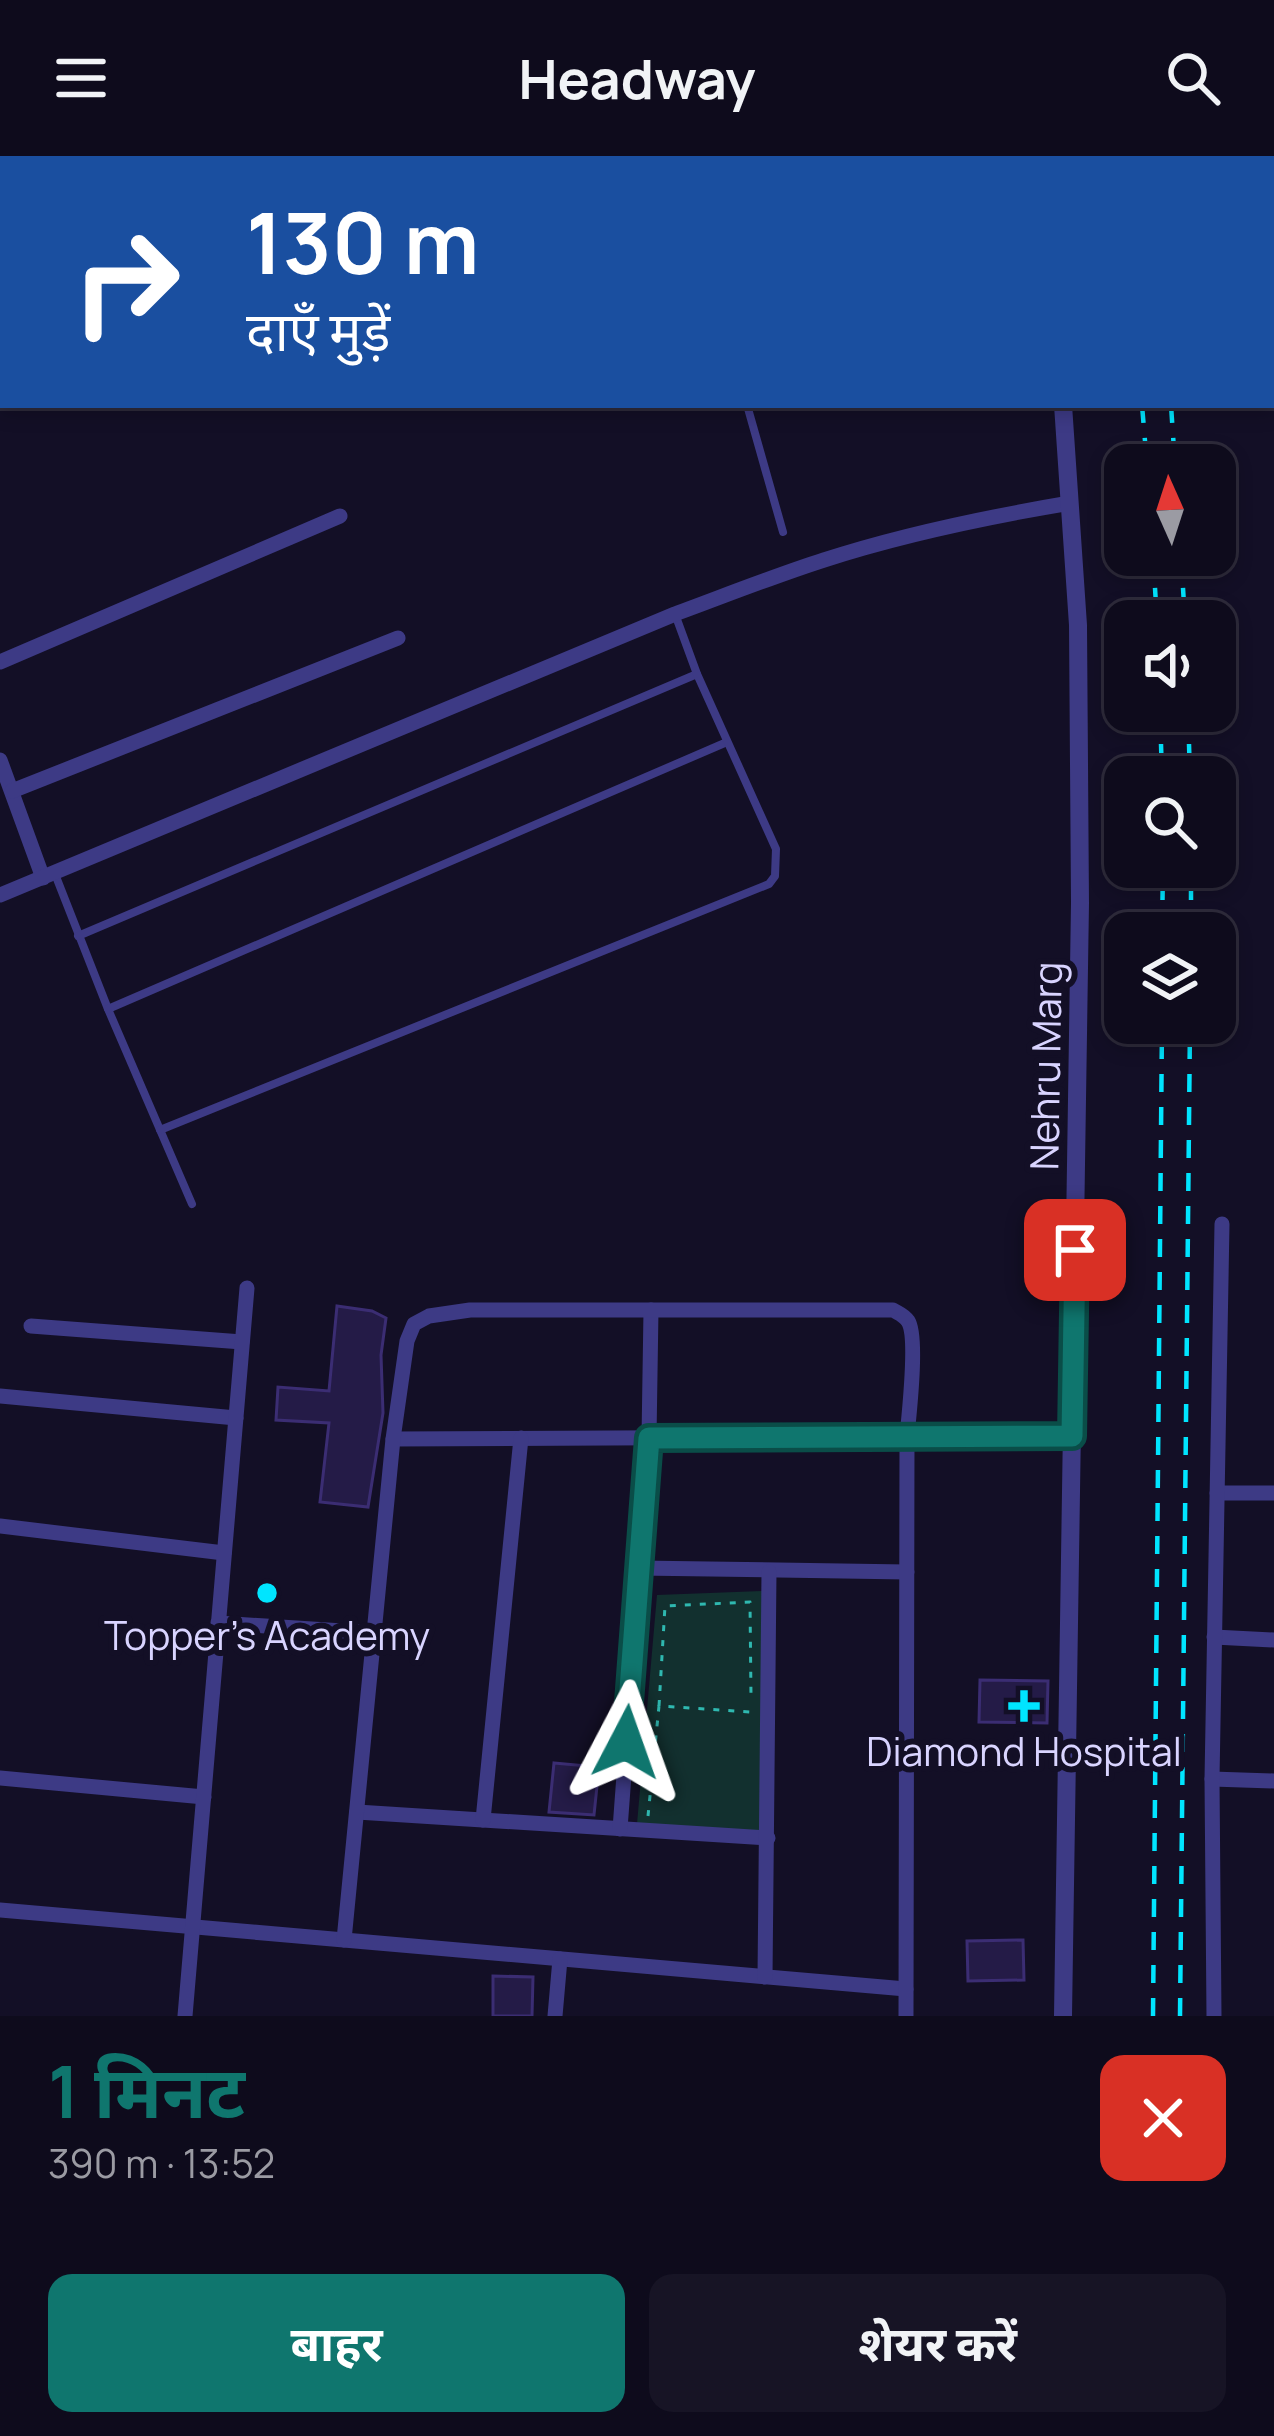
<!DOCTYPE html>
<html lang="hi">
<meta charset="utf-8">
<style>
body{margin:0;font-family:Manrope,"Noto Sans Devanagari",sans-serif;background:#171425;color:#f1f3f6;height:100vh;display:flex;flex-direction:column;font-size:45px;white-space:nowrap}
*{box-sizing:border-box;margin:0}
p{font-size:39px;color:#9b9ba3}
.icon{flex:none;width:66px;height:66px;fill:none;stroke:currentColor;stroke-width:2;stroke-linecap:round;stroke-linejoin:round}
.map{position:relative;height:1860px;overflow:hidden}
.panel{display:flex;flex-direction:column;background:#0e0b1c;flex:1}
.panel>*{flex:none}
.hud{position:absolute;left:0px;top:0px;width:1275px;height:252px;box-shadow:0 6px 18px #0003,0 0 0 3px #2e2b3b;background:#1a4fa0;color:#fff;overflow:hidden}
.needle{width:78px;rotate:357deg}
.fabs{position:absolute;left:1104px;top:288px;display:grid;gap:24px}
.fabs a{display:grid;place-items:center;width:132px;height:132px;border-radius:24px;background:#0e0b1c;box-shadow:0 6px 18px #0003,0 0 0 3px #2e2b3b;font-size:60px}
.pin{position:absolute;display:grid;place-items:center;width:102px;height:102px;color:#fff;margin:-51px;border-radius:24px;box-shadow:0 6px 18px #0006}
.me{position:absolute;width:132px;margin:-66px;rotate:4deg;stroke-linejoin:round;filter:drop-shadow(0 0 9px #0008)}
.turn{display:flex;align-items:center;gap:42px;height:252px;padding:0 48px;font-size:54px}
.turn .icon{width:156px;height:156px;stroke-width:2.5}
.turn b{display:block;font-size:84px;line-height:102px}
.round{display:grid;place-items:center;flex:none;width:126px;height:126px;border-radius:24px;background:#171425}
.summary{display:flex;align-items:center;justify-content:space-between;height:204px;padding:0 48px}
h1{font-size:72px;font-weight:700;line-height:90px;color:#0f766e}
.button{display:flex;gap:24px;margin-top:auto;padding:24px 48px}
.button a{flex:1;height:138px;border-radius:24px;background:#0f766e;color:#fff;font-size:48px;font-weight:700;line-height:138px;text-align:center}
.button a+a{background:#171425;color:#f1f3f6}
header{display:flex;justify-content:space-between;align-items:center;height:156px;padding:0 48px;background:#0e0b1c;font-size:54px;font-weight:700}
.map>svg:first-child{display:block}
.green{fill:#12302f}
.building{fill:#241b47;stroke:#3b2d73;stroke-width:3}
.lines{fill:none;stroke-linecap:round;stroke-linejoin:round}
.path{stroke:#2fb8b0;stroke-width:3;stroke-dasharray:6 9;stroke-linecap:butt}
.service{stroke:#3d3a85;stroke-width:8}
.minor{stroke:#3d3a85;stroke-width:15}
.tertiary{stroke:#3d3a85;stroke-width:18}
.rail{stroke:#00e5ff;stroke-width:4.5;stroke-dasharray:18 15;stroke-linecap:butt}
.route-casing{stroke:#0a4d48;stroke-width:30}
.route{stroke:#0f766e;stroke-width:21}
.poi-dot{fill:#00e5ff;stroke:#130f26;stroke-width:4.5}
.labels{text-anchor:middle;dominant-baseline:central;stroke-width:12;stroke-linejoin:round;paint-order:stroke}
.street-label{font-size:39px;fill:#d9d4ff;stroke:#130f26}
.poi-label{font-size:39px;fill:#d9d4ff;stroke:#130f26}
</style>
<header><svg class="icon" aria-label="menu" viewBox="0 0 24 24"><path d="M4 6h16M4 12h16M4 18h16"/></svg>Headway<svg class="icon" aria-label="search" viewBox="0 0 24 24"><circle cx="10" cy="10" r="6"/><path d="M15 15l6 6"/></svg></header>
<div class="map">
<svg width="1274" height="1860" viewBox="0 0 1274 1860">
<rect width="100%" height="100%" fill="#130f26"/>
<path class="green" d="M 762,1435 L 761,1676 L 637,1668 L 657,1439 Z"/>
<g class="building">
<path d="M 337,1150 L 372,1155 L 386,1162 L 381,1199 L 383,1257 L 368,1351 L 320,1346 L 329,1267 L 276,1264 L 278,1231 L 329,1235 Z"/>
<path d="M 980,1524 L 1048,1525 L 1047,1567 L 979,1566 Z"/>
<path d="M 554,1607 L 599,1611 L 594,1659 L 549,1656 Z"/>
<path d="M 1023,1784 L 1024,1824 L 968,1825 L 967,1785 Z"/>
<path d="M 493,1820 L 533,1821 L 532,1860 L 493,1860 Z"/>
</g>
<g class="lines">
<g class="path">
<path d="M 659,1550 L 665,1450 L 750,1446 L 751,1541"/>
<path d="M 648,1660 L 659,1550 L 751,1556"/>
</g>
<g class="service">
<path d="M 221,0 L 222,3"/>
<path d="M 676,0 L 677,3"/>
<path d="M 988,0 L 989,3"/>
<path d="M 747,249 L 783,376"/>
<path d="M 55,718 L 108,853 L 192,1048"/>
<path d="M 78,780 L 697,518"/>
<path d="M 108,853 L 727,586"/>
<path d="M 160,974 L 769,728 L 775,720 L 776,693 L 697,518 L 675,458"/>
</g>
<g class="minor">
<path d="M 0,506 L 340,360"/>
<path d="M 0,604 L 43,722"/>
<path d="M 12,635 L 398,482"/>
<path d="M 0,739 L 675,458 C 724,440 774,420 824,404 C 904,378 987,361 1070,347"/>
<path d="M 31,1170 L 242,1186"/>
<path d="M 0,1240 L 236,1262"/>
<path d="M 393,1283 L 1072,1280"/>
<path d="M 1217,1337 L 1274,1337"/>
<path d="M 0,1370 L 224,1397"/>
<path d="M 638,1412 L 907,1416"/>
<path d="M 218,1467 L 374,1477"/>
<path d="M 1214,1481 L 1274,1484"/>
<path d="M 0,1622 L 204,1641"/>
<path d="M 1212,1623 L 1274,1625"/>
<path d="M 357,1656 L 768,1682"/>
<path d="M 483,1664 L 521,1282"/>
<path d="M 620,1673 L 649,1282 L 651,1154"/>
<path d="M 0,1754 L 906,1833"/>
<path d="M 344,1784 L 393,1283 L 407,1185 L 414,1168 L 429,1160 L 470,1154 L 893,1154 C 900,1158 904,1159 908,1165 C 918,1180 909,1259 907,1280 L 906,1860"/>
<path d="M 765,1821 L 769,1416"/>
<path d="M 185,1860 L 247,1132"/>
<path d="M 555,1860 L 560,1803"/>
<path d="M 1214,1860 L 1212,1623 L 1222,1068"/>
</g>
<g class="tertiary">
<path d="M 1040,0 L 1040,3"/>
<path d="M 1063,249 L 1078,469 L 1080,747 L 1063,1860"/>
</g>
<g class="rail">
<path d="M 1116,0 L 1116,3"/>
<path d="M 1144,0 L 1144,3"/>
<path d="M 1142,249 L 1147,309"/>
<path d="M 1171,249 L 1175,309"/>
<path d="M 1153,399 L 1157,465"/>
<path d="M 1181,399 L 1185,465"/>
<path d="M 1160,555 L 1162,621"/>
<path d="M 1188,555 L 1190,621"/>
<path d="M 1162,777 L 1163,711"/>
<path d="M 1191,777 L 1191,711"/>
<path d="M 1153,1860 L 1162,867"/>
<path d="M 1180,1860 L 1190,867"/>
</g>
</g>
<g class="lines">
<g class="route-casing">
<path id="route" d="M 626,1586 L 649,1282 L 1072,1280 L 1075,1094"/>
</g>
<use href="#route" class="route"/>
</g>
<g class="poi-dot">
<circle cx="267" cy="1437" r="12"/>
<path d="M1018 1532h12v12h12v12h-12v12h-12v-12h-12v-12h12z"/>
</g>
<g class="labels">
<g class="street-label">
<text transform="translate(1045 910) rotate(-89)">Nehru Marg</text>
</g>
<g class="poi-label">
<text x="267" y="1479">Topper's Academy</text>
<text x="1024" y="1595">Diamond Hospital</text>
</g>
</g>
</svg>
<div class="fabs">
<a><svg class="needle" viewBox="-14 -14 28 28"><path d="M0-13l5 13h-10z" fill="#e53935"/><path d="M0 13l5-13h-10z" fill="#9b9ba3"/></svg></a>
<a><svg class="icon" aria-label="sound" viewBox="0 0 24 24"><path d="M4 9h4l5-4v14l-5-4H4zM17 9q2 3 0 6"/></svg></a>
<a><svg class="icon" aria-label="search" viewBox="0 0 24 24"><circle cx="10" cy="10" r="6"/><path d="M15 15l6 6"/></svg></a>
<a><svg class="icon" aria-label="layers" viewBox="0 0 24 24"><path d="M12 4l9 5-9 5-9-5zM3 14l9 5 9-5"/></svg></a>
</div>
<div class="pin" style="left:1075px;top:1094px;background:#d93025"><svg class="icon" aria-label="arrive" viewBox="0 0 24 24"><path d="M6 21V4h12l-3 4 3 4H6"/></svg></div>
<svg class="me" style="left:626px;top:1586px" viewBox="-20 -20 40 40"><path d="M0-17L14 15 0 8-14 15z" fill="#0f766e" stroke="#fff" stroke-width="4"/></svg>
<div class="hud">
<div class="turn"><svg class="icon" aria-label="right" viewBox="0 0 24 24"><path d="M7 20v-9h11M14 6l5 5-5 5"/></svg><div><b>130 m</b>दाएँ मुड़ें</div></div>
</div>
</div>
<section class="panel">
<div class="summary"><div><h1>1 मिनट</h1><p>390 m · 13:52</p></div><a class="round" style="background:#d93025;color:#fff"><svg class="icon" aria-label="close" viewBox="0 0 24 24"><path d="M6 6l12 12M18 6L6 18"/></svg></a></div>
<div class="button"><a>बाहर</a><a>शेयर करें</a></div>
</section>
